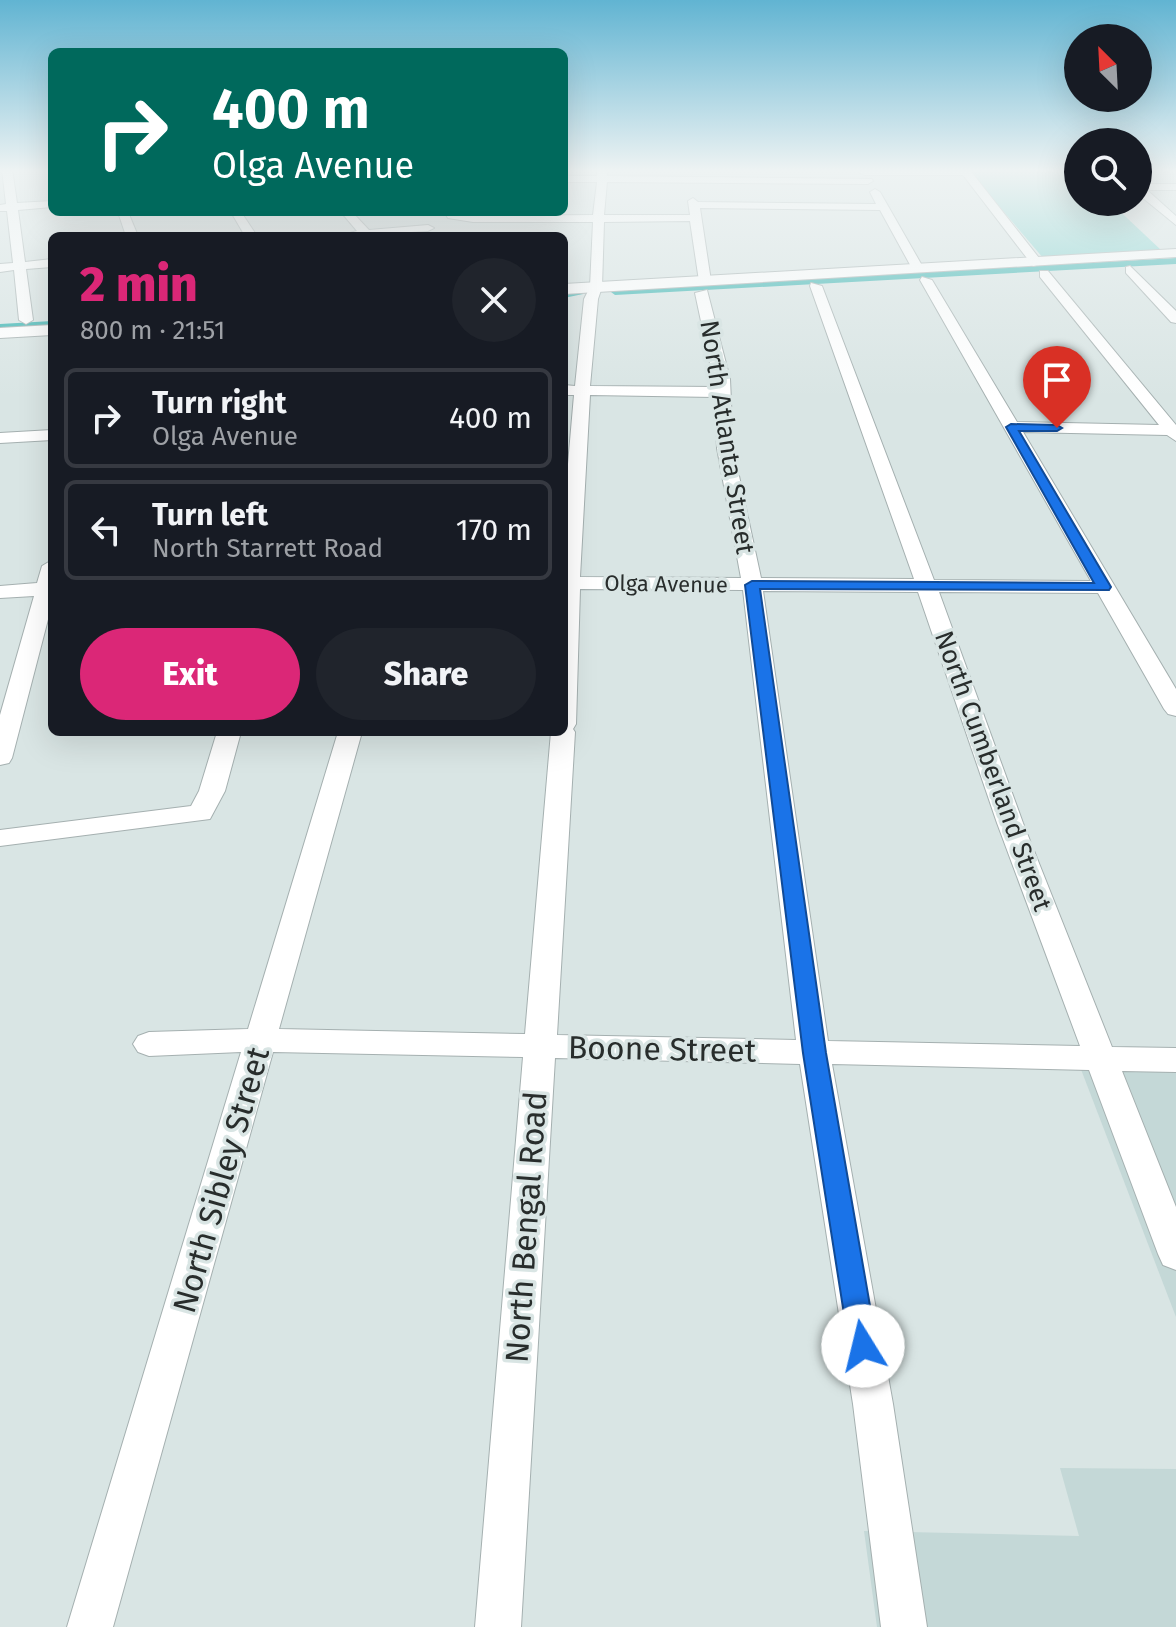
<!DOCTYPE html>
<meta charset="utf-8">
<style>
body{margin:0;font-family:"Fira Sans",sans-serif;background:#20242c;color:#f1f3f6;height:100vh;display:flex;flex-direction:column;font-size:30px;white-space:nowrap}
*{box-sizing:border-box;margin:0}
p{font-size:26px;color:#9ea1a6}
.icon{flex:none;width:44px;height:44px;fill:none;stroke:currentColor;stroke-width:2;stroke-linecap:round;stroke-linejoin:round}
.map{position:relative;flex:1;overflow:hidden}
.side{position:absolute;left:48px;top:232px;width:520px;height:504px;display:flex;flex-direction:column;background:#171b24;border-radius:12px;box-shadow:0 8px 32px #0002}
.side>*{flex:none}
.banner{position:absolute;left:48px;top:48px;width:520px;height:168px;border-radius:12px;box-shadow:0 8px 32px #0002;background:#00695c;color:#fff;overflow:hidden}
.needle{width:52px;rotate:336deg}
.fabs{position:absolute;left:1064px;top:24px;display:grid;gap:16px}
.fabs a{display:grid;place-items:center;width:88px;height:88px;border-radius:50%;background:#171b24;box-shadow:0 8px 32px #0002;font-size:40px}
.pin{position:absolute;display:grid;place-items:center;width:68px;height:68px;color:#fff;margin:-82px -34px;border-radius:50% 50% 50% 0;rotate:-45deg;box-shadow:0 0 8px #0007}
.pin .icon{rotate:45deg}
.me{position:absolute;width:88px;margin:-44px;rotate:351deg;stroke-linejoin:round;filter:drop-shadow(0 0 6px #0008)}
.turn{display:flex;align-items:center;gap:28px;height:168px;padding:0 32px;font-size:36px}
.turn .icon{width:104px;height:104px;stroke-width:2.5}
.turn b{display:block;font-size:56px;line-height:68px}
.round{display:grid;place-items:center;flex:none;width:84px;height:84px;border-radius:42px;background:#20242c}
.overview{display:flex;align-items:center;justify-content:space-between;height:136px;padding:0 32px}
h1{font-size:48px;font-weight:800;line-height:60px;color:#db2777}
.cta{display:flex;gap:16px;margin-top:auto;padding:16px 32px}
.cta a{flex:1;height:92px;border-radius:48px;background:#db2777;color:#fff;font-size:32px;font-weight:800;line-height:92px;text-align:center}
.cta a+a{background:#20242c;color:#f1f3f6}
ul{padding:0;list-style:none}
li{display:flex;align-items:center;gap:24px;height:100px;margin:0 16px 12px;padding:0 16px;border:4px solid #363941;border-radius:12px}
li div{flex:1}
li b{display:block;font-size:30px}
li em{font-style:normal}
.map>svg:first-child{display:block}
.built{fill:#c4d8d7}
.green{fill:#80d2ce}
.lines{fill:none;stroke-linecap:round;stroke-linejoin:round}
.canal{fill:#36b3b0;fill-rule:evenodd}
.minor-casing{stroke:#a5b0b0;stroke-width:2}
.major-casing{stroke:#a5b0b0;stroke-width:2}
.minor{fill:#fff;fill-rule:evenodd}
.major{fill:#fff;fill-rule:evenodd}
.route{fill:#1a73e8;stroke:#114b97;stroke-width:2}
.labels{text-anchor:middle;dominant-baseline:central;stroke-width:7;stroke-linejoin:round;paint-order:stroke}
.far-street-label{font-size:22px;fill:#282d2c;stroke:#d9e5e4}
.street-label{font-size:26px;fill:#282d2c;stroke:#d9e5e4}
.near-street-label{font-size:32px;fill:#282d2c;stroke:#d9e5e4}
</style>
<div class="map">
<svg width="1176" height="1627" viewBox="0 0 1176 1627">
<rect width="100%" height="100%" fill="#d9e5e4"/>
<g class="built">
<path d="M 1072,1046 L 1176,1049 L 1176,1317 Z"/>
<path d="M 1060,1468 L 1176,1469 L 1176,1627 L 877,1627 L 864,1531 L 1079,1536 Z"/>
</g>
<path class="green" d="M 967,169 L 1075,169 L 1078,172 L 1078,202 L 1110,202 L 1161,250 L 1044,259 Z"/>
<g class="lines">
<g class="canal">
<path d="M 1176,258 L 1176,264 L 615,295 L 611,292 L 615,289 Z"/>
<path d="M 564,292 L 578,291 L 583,294 L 564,298 Z"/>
<path d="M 52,321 L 52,327 L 0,330 L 0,324 Z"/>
</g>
<g class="minor-casing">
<g id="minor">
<path d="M 2,169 L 12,169 L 17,203 L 52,201 L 52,207 L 18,210 L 25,262 L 52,259 L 52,267 L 26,269 L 33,320 L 26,324 L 19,320 L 14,270 L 0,272 L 0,264 L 13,263 L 7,211 L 0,211 L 0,205 L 6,204 Z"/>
<path d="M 598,169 L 608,169 L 607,176 L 872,179 L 873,181 L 868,184 L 607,182 L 604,215 L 690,215 L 688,201 L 693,198 L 698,202 L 876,204 L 870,192 L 875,189 L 880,192 L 924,269 L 914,272 L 880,210 L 700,208 L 711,281 L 705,285 L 699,281 L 690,221 L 604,222 L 602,287 L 598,299 L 590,386 L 715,387 L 695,293 L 707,290 L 730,379 L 733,448 L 761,578 L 914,579 L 810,286 L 811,283 L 822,286 L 934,580 L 1091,581 L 920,280 L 922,277 L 932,280 L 1017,422 L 1159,425 L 1040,277 L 1040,271 L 1048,271 L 1176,425 L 1176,441 L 1167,435 L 1023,432 L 1176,689 L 1176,716 L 1168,714 L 1164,709 L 1098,593 L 939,592 L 1023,823 L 1112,1047 L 1176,1048 L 1176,1072 L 1122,1071 L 1176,1207 L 1176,1270 L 1163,1265 L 1158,1254 L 1089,1070 L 832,1064 L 893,1404 L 927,1627 L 881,1627 L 853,1404 L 800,1064 L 555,1058 L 521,1627 L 475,1627 L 523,1057 L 273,1052 L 113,1627 L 67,1627 L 241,1052 L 149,1056 L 138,1052 L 133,1044 L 138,1036 L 149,1032 L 248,1029 L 338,732 L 362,732 L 279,1029 L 525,1034 L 551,732 L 564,732 L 564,510 L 574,395 L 564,395 L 564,385 L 575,386 L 584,299 L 590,287 L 593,222 L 473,222 L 448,218 L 444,212 L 473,216 L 593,215 L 597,182 L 564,182 L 564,176 L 597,176 ZM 590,395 L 715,397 L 717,448 L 741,578 L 580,577 ZM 580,589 L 743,590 L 796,1040 L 557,1035 L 575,732 L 573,729 L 576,724 ZM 763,591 L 918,592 L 997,823 L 1080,1046 L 828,1041 Z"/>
<path d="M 863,169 L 969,169 L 1043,263 L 1033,266 L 963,175 L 864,175 L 859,172 Z"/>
<path d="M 1138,184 L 1176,184 L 1176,190 L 1147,190 L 1176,216 L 1176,225 L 1138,194 Z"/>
<path d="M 118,212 L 128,212 L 138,236 L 126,236 Z"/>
<path d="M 231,212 L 241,212 L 257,236 L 245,236 Z"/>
<path d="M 341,212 L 352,212 L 369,230 L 428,225 L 434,228 L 428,231 L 339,236 L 357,231 Z"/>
<path d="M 1130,266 L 1176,311 L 1176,323 L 1171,322 L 1126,273 L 1126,267 Z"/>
<path d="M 52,430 L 52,440 L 0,443 L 0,433 Z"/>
<path d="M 52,560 L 52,604 L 12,758 L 9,763 L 0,765 L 0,715 L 34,596 L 0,598 L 0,586 L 37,583 L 42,566 Z"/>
<path d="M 217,732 L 241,732 L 225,791 L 210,819 L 0,846 L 0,830 L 191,806 L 199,791 Z"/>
</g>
</g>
<g class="major-casing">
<g id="major">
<path d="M 1176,249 L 1176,257 L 564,294 L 564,284 Z"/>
<path d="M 52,325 L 52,335 L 0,338 L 0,328 Z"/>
</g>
</g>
<use href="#minor" class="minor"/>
<use href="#major" class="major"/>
</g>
<linearGradient id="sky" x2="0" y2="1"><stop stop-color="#61b4d2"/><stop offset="0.43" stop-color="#eef3f3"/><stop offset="1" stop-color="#eef3f3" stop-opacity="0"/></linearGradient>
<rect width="1176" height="397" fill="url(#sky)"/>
<path class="route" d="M 1011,424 L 1057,425 L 1062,428 L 1057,431 L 1019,431 L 1111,587 L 1109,590 L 760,589 L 826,1053 L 877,1346 L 873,1355 L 863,1358 L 853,1355 L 849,1346 L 803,1053 L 745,585 L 752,581 L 1094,583 L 1006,427 Z"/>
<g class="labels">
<g class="far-street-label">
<text transform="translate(666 584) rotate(1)">Olga Avenue</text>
</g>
<g class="street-label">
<text transform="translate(727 437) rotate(81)">North Atlanta Street</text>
<text transform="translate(993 771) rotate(70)">North Cumberland Street</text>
</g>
<g class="near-street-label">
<text transform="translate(662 1049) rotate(1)">Boone Street</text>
<text transform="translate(221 1180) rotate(-74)">North Sibley Street</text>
<text transform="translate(526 1227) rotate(-86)">North Bengal Road</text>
</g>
</g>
</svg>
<div class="fabs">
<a><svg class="needle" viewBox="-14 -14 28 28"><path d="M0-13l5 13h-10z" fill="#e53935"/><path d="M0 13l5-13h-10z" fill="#9ea1a6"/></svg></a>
<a><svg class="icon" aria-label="search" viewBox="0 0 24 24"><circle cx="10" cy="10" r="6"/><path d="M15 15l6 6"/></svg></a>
</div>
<div class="pin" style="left:1057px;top:428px;background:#d93025"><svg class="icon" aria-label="arrive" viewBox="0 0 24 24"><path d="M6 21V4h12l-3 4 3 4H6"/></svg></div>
<svg class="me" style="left:863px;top:1346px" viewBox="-20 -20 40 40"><circle r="19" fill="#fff"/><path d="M0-13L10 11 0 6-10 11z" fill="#1a73e8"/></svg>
<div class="banner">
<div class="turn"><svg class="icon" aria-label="right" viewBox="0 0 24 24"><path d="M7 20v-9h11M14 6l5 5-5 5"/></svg><div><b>400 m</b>Olga Avenue</div></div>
</div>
<section class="side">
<div class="overview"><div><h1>2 min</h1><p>800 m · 21:51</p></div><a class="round"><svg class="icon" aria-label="close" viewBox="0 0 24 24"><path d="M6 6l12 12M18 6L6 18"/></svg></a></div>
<ul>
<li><svg class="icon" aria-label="right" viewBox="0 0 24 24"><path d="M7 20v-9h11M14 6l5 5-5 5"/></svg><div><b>Turn right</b><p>Olga Avenue</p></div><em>400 m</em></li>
<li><svg class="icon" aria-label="left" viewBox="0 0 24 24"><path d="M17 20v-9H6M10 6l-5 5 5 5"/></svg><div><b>Turn left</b><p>North Starrett Road</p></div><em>170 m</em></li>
</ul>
<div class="cta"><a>Exit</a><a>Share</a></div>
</section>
</div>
